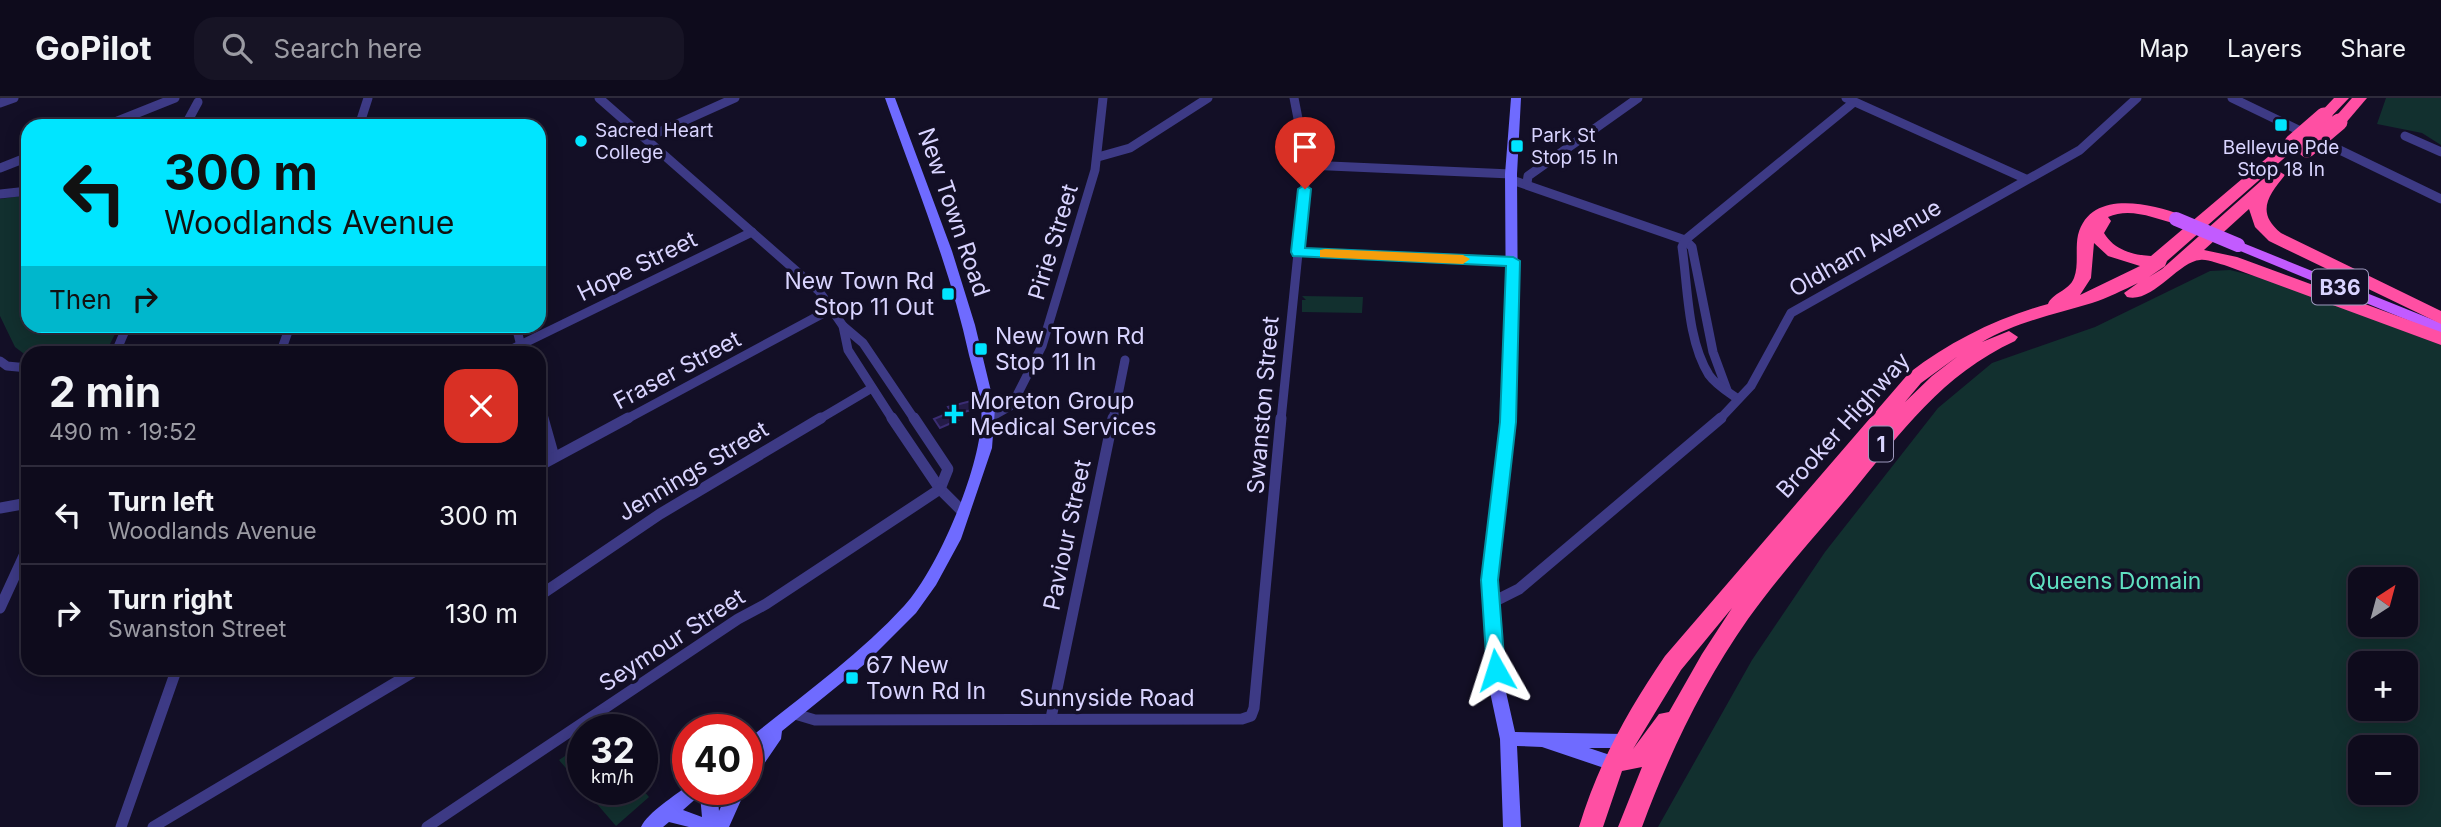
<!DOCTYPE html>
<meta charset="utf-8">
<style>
body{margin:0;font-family:Inter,sans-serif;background:#171425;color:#f1f3f6;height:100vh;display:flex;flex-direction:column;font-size:26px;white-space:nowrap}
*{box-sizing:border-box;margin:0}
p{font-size:23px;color:#9b9ba3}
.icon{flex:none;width:38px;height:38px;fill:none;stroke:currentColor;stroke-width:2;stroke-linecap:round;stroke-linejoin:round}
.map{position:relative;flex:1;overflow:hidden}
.drawer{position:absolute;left:21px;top:248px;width:525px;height:329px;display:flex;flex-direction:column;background:#0e0b1c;border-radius:21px;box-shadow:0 4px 18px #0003,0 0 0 2px #2e2b3b}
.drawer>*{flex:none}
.hud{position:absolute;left:21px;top:21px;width:525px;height:214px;border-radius:21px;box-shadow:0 4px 18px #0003,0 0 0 2px #2e2b3b;background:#00e5ff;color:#111;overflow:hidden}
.needle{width:46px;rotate:36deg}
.buttons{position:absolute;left:2348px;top:469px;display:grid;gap:14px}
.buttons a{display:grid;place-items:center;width:70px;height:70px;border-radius:14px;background:#0e0b1c;box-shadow:0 4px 18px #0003,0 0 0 2px #2e2b3b;font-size:35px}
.speed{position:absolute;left:567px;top:616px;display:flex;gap:14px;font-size:35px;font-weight:700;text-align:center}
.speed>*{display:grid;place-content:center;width:91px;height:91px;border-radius:50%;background:#0e0b1c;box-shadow:0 4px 18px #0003,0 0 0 2px #2e2b3b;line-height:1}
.speed small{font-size:18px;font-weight:400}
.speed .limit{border:10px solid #d22;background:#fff;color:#111}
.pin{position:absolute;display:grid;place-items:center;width:60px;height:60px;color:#fff;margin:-72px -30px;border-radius:50% 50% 50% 0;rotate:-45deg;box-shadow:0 0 7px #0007}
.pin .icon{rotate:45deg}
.me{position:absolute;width:77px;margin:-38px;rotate:354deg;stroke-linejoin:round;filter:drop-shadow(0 0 5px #0008)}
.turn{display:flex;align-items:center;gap:24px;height:147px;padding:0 28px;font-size:32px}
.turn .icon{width:91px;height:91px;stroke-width:2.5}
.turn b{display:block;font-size:49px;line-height:60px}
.then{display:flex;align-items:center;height:66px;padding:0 28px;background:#0003;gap:14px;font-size:26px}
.round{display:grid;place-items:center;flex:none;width:74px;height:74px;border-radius:21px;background:#171425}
.headline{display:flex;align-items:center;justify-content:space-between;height:119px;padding:0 28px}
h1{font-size:42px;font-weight:700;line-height:52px}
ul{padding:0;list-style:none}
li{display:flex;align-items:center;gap:21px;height:98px;padding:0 28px;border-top:2px solid #2e2b3b}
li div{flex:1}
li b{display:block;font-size:26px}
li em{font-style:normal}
header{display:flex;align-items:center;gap:42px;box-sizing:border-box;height:98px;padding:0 35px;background:#0e0b1c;border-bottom:2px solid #2e2b3b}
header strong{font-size:33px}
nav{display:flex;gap:38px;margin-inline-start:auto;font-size:24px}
.search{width:490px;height:63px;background:#171425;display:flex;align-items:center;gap:18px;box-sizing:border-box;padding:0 24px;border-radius:21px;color:#9b9ba3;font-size:26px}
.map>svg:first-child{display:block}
.green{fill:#12302f;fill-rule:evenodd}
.building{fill:#241b47;stroke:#3b2d73;stroke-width:2}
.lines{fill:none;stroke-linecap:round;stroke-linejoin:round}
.street-far1{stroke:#3d3a85;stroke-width:9}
.street{stroke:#3d3a85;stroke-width:11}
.secondary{fill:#6f6bff;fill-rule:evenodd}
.primary{fill:#c25bff;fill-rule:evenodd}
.highway{fill:#ff4fa3;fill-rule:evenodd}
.primary-bridge{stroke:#c25bff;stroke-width:14}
.highway-bridge{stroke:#ff4fa3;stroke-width:17}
.route{fill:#00e5ff;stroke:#0095a6;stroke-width:2}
.slow{fill:#f59e0b}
.poi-dot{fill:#00e5ff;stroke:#130f26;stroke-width:2.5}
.labels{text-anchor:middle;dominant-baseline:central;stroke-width:7;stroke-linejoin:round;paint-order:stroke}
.far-poi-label{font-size:19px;fill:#d9d4ff;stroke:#130f26;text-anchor:start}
.shield{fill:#130f26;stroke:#9e99be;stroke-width:2}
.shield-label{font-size:21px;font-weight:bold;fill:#d9d4ff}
.street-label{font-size:23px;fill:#d9d4ff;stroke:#130f26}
.poi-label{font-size:23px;fill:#d9d4ff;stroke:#130f26;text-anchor:start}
.park-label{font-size:23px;fill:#5fe0c0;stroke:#130f26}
</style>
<header>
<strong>GoPilot</strong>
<div class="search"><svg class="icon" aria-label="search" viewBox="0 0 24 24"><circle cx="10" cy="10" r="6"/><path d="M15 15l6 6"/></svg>Search here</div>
<nav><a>Map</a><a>Layers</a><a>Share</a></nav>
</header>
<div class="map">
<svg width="2441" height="729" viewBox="0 0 2441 729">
<rect width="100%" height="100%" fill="#130f26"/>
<g class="green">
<path d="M 2386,0 L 2441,0 L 2441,47 L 2422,35 L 2377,26 Z"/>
<path d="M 28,97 L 28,228 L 119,228 L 107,252 L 27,258 L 15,249 L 0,218 L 0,101 Z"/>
<path d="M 2230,172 L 2263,180 L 2441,247 L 2441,729 L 1658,729 L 1752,562 L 1825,454 L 1938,310 L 1992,265 L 2095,229 L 2210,173 ZM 2361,481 L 2406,481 L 2406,527 L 2361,527 ZM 2361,565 L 2406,565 L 2406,611 L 2361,611 ZM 2361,649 L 2406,649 L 2406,695 L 2361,695 Z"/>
<path d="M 1302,198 L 1363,199 L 1362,215 L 1302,214 L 1302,202 L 1306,202 Z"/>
<path d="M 583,646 L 583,690 L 559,662 Z"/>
<path d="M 584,691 L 642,691 L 649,699 L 616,728 Z"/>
</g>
<path class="building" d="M 971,303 L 971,312 L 954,317 L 958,322 L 940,330 L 934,321 L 951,314 L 948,309 Z"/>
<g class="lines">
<g class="street-far1">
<path d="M 599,0 L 819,193 L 843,228 L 848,252 L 893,322"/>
<path d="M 1846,0 L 2026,81"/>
<path d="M 2232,0 L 2441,101"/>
<path d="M 0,5 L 14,0"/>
<path d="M 105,28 L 175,0"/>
<path d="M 185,28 L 198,4"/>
<path d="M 359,28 L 368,0"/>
<path d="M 2405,38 L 2441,54"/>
<path d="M 646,40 L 735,0"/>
<path d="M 1098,59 L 1130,50 L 1208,0"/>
<path d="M 1307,67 L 1511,76"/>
<path d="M 0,70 L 28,59"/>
<path d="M 1512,82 L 1685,142 L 1692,149 L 1713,254 L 1727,292"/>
<path d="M 1527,85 L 1528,78 L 1638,0"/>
<path d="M 0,96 L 28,93"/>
<path d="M 1298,154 L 1513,163"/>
<path d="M 516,228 L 523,256"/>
<path d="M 843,228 L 863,245 L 915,322"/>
<path d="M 115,256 L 127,228"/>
<path d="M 280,256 L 290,228"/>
<path d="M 502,256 L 752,134"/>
<path d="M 0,263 L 7,268 L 28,270"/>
<path d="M 1738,301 C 1728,294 1716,287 1709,277 C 1687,242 1688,189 1682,149 L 1685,142 L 1854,4"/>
<path d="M 539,308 L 543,322"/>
<path d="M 989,320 L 1012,307 L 1042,248 L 1095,72 L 1103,0"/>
<path d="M 625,322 L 833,210"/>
<path d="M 818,322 L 872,290"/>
<path d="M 1113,322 L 1125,262"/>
<path d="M 1281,322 L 1307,67 L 1294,0"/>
<path d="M 1719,322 L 1751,288 L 1791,215 L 2080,52 L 2137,0"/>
</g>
<g class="street">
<path d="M 543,320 L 554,359"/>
<path d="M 892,320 L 940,391 L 964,415"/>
<path d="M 914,320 L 948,371 L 940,391"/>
<path d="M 539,368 L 628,320"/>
<path d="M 0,410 L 28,405"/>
<path d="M 539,498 L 660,416 L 821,320"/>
<path d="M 1489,506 L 1519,491 L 1721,320"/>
<path d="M 0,510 L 28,449"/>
<path d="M 795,616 L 815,622 L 1242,621 L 1251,618 L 1254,610 L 1281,320"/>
<path d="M 1051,620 L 1113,320"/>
<path d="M 121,729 L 177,570"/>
<path d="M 153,729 L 420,570"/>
<path d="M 427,729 L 738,521 L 766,506 L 940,391"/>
</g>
<g class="secondary">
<path d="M 885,0 L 895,0 L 952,153 L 975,227 L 995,310 L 992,350 L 961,441 L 936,487 L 916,515 L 866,565 L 782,633 L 781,641 L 753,682 L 747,685 L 747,663 L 750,658 L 747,659 L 747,642 C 800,599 858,558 904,508 C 938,472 987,357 981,308 C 979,291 973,273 969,257 C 950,169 915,85 885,0 Z"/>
<path d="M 1511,0 L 1521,0 L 1517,76 L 1518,233 L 1515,324 L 1497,482 L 1506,594 L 1515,634 L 1624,636 L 1630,638 L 1632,643 L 1630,648 L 1624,650 L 1589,650 L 1619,660 L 1621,665 L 1619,670 L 1613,673 L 1542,649 L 1517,648 L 1521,729 L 1503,729 L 1500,641 L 1490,594 L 1481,482 L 1501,324 L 1506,233 L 1505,76 Z"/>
<path d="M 688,687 L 688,691 L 717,691 L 719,713 L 729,691 L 746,691 L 729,729 L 689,729 L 669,724 L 663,729 L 641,729 C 648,714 675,698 688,687 ZM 700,697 L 702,719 L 683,712 Z"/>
</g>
<path class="primary" d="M 2238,143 L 2441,225 L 2441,236 L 2233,150 L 2231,147 Z"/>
<g class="highway">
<path d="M 2334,0 L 2349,0 L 2329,21 L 2319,21 L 2317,18 Z"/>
<path d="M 2352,0 L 2367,0 L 2344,27 L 2334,27 L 2331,24 Z"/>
<path d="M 2293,40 L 2301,45 L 2298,48 L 2167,163 L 2165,168 L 2149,179 L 2162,171 L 2271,74 L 2277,72 L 2285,77 C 2269,97 2255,114 2281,135 L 2441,213 L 2441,226 L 2269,143 L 2255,129 L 2249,111 L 2204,152 L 2237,159 L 2441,234 L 2441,247 L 2227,168 C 2219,166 2208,161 2200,162 C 2179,163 2152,206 2127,199 L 2124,195 L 2138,185 C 2123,192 2108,200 2092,205 C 2056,216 2016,224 1982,244 L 2009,233 L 2018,239 L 2015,243 C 1942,277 1903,332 1853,393 C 1818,435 1780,476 1748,521 C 1703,585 1669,656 1642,729 L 1618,729 L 1642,669 L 1622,673 L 1603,729 L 1579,729 C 1598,666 1628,612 1665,558 L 1909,275 C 1951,243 1997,220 2048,206 C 2052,195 2069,193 2074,180 C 2079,167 2075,151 2078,137 C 2090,91 2149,105 2182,117 L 2184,121 L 2176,126 C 2154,120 2130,109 2108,119 L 2111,123 L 2104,135 C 2114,152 2133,157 2151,158 L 2288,42 ZM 2094,145 L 2108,158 L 2140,168 L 2080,197 L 2091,180 ZM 1958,258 L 1932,278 L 1905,304 L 1921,285 ZM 1732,510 L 1702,556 L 1669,614 L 1659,616 L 1633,651 L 1681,572 Z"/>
</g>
<path class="primary-bridge" d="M 2176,121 L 2238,147"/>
<g class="highway-bridge">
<path d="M 2293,45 L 2324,18"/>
<path d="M 2307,51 L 2339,24"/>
</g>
</g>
<path class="route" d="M 1305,87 L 1311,91 L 1305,150 L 1513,159 L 1520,163 L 1516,324 L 1498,482 L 1505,572 L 1502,578 L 1496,580 L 1490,578 L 1487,572 L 1481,482 L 1500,324 L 1506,168 L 1293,158 L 1291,154 L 1298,91 Z"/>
<path class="slow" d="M 1325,151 L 1463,157 L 1470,161 L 1463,166 L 1320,159 L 1320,152 Z"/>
<g class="poi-dot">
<rect x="2274" y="20" width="14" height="14" rx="3.5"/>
<circle cx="581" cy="43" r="7"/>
<rect x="1510" y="41" width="14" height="14" rx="3.5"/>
<rect x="941" y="189" width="14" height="14" rx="3.5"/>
<rect x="974" y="244" width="14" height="14" rx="3.5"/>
<path d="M950.5 305.5h7v7h7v7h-7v7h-7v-7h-7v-7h7z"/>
<rect x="845" y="573" width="14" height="14" rx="3.5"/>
</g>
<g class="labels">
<g class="far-poi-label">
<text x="595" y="32">Sacred Heart<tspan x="595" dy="22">College</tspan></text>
<text x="1531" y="37">Park St<tspan x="1531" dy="22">Stop 15 In</tspan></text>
<text x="2281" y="49" text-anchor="middle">Bellevue Pde<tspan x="2281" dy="22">Stop 18 In</tspan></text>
</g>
<g class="shield">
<rect x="2312" y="171.5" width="56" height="35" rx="5"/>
<rect x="1869" y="328.5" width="24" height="35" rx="5"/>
</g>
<g class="shield-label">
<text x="2340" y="189">B36</text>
<text x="1881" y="346">1</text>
</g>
<g class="street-label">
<text transform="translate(954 114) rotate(71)">New Town Road</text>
<text transform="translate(1053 144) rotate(-73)">Pirie Street</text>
<text transform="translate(1865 150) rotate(-30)">Oldham Avenue</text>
<text transform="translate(637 168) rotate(-26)">Hope Street</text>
<text transform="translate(677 272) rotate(-28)">Fraser Street</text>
<text transform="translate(1263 307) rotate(-85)">Swanston Street</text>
<text transform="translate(1843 327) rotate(-48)">Brooker Highway</text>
<text transform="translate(693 373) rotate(-31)">Jennings Street</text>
<text transform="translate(1067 437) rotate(-78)">Paviour Street</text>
<text transform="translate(672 542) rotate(-33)">Seymour Street</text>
<text x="1107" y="600">Sunnyside Road</text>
</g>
<g class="poi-label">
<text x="934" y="183" text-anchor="end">New Town Rd<tspan x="934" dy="26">Stop 11 Out</tspan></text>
<text x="995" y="238">New Town Rd<tspan x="995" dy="26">Stop 11 In</tspan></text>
<text x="970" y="303">Moreton Group<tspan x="970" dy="26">Medical Services</tspan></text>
<text x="866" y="567">67 New<tspan x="866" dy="26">Town Rd In</tspan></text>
</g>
<g class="park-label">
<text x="2115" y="483">Queens Domain</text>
</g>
</g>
</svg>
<div class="buttons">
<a><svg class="needle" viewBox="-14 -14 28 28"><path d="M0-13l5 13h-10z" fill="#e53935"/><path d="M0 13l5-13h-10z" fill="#9b9ba3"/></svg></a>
<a>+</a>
<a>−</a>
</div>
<div class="speed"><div>32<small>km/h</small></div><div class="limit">40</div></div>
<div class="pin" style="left:1305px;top:91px;background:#d93025"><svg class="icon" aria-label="arrive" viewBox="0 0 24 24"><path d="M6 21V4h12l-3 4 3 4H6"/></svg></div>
<svg class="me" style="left:1496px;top:572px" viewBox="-20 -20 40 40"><path d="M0-17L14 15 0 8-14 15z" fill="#00e5ff" stroke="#fff" stroke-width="4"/></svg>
<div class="hud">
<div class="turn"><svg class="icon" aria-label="left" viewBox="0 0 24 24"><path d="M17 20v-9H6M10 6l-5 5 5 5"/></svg><div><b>300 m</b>Woodlands Avenue</div></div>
<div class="then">Then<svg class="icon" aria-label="right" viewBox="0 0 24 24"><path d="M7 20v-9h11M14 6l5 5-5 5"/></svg></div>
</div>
<section class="drawer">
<div class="headline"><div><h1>2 min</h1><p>490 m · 19:52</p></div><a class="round" style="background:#d93025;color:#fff"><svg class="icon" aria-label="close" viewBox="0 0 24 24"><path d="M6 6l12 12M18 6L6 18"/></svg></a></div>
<ul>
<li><svg class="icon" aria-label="left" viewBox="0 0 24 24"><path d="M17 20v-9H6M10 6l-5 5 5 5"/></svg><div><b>Turn left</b><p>Woodlands Avenue</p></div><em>300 m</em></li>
<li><svg class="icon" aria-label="right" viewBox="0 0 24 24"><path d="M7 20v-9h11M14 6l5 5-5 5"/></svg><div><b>Turn right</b><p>Swanston Street</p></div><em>130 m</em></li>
</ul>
</section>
</div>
